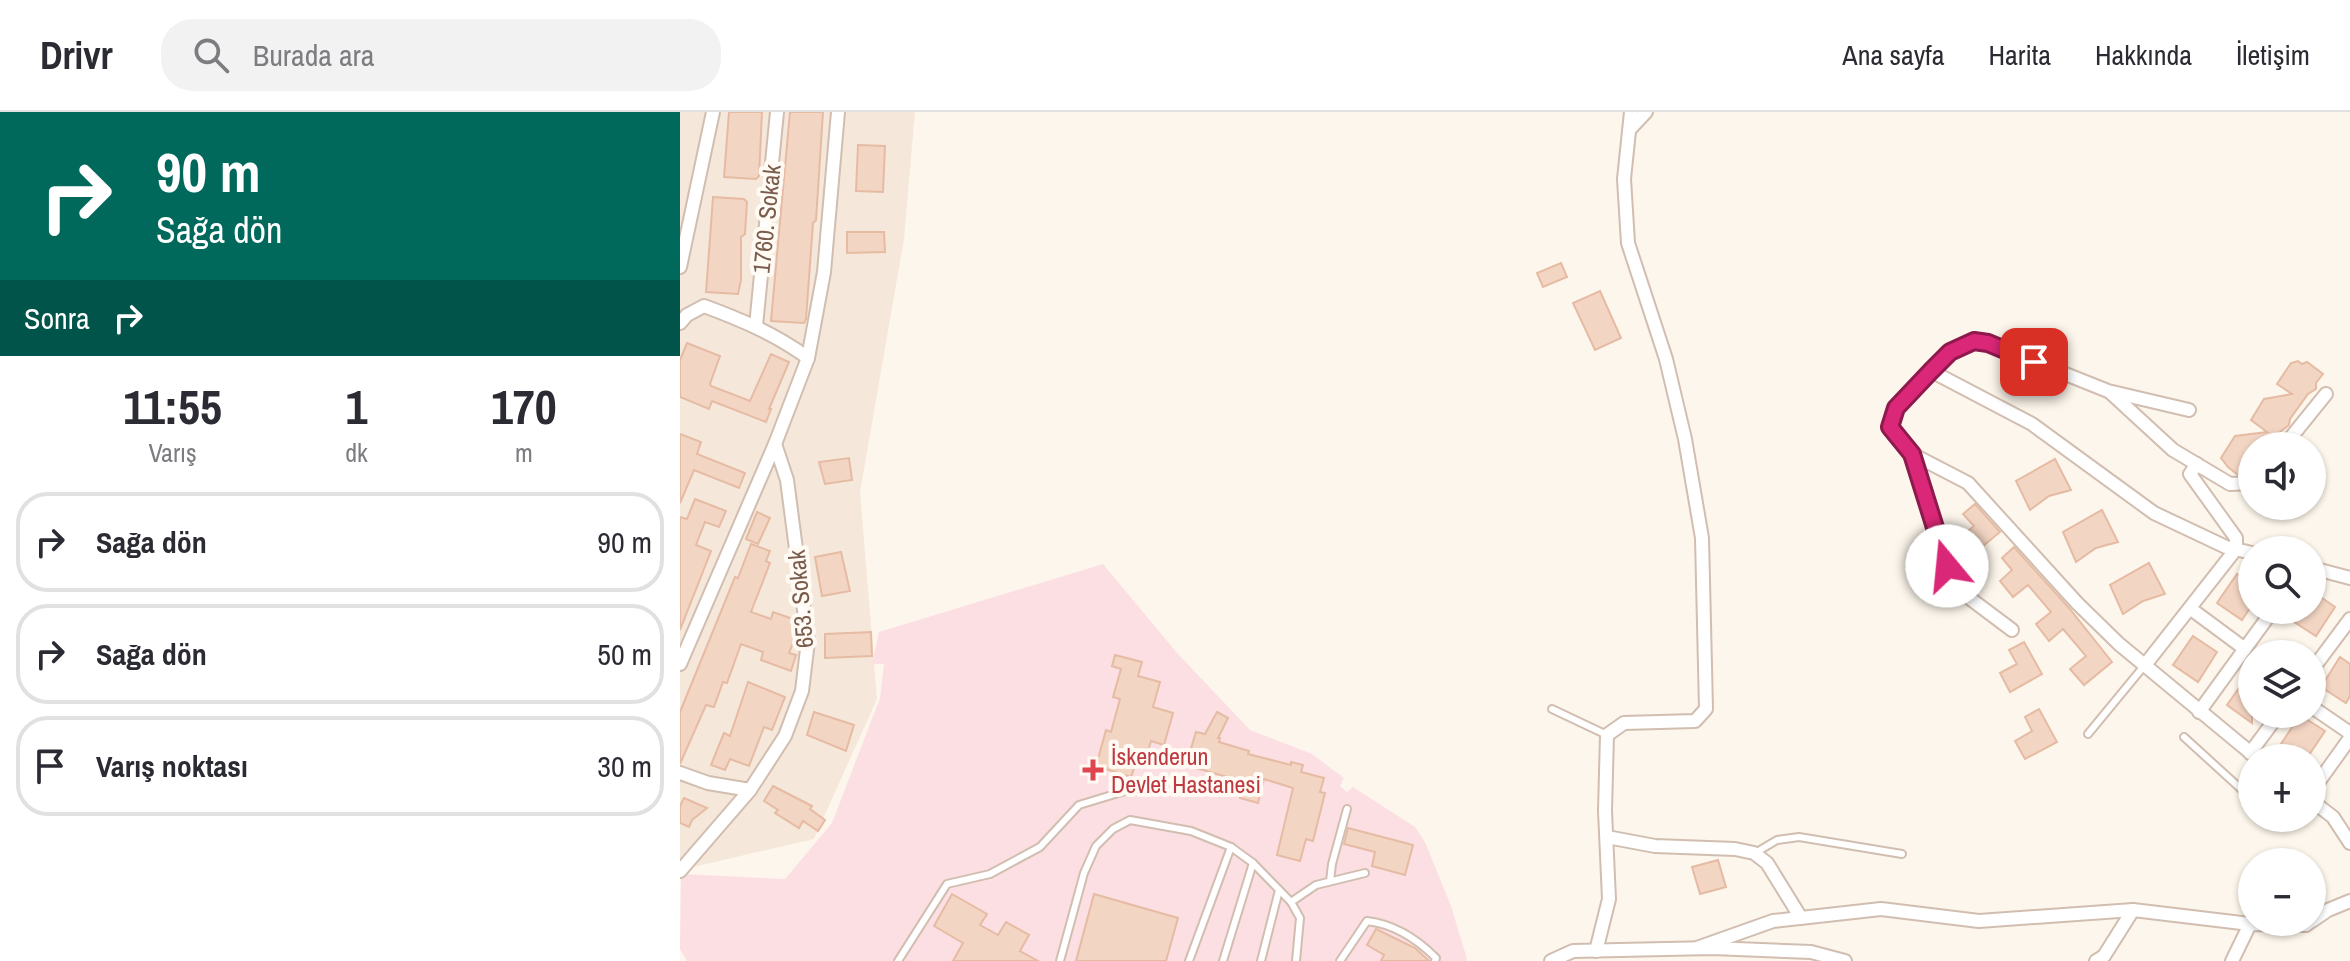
<!DOCTYPE html>
<html lang="tr">
<meta charset="utf-8">
<style>
body{margin:0;font-family:"Archivo Narrow",sans-serif;background:#f2f2f3;color:#2b2b33;height:100vh;display:flex;flex-direction:column;font-size:30px;white-space:nowrap}
*{box-sizing:border-box;margin:0}
p{font-size:26px;color:#7c7c81}
.icon{flex:none;width:44px;height:44px;fill:none;stroke:currentColor;stroke-width:2;stroke-linecap:round;stroke-linejoin:round}
.map{position:relative;flex:1;overflow:hidden}
.panel{display:flex;flex-direction:column;background:#fff;width:680px}
.panel>*{flex:none}
.hud{background:#00695c;color:#fff;overflow:hidden}
.controls{position:absolute;left:1558px;top:320px;display:grid;gap:16px}
.controls a{display:grid;place-items:center;width:88px;height:88px;border-radius:50%;background:#fff;box-shadow:0 2px 6px #0004;font-size:40px}
.pin{position:absolute;display:grid;place-items:center;width:68px;height:68px;color:#fff;margin:-34px;border-radius:16px;box-shadow:0 4px 12px #0006}
.me{position:absolute;width:88px;margin:-44px;rotate:343deg;stroke-linejoin:round;filter:drop-shadow(0 0 6px #0008)}
.turn{display:flex;align-items:center;gap:28px;height:168px;padding:0 24px;font-size:36px}
.turn .icon{width:104px;height:104px;stroke-width:2.5}
.turn b{display:block;font-size:56px;line-height:68px}
.then{display:flex;align-items:center;height:76px;padding:0 24px;background:#0003;gap:16px;font-size:30px}
.eta{display:flex;justify-content:space-evenly;align-items:center;height:136px;text-align:center}
.eta b{font-size:48px;font-weight:700;line-height:56px}
ul{padding:0;list-style:none}
li{display:flex;align-items:center;gap:24px;height:100px;margin:0 16px 12px;padding:0 8px;border:4px solid #e1e1e2;border-radius:32px}
li div{flex:1}
li b{display:block;font-size:30px}
li em{font-style:normal}
header{display:flex;align-items:center;gap:48px;box-sizing:border-box;height:112px;padding:0 40px;background:#fff;border-bottom:2px solid #e1e1e2}
header strong{font-size:38px}
nav{display:flex;gap:44px;margin-inline-start:auto;font-size:28px}
.search{width:560px;height:72px;background:#f2f2f3;display:flex;align-items:center;gap:20px;box-sizing:border-box;padding:0 28px;border-radius:32px;color:#7c7c81;font-size:30px}
main{display:flex;flex:1;min-height:0}
.map>svg:first-child{display:block}
.residential{fill:#f5e8da}
.medical{fill:#fbdfe3}
.building{fill:#f3d5c3;stroke:#e6bba3;stroke-width:2}
.lines{fill:none;stroke-linecap:round;stroke-linejoin:round}
.service-casing{stroke:#d1beb0;stroke-width:10}
.minor-casing{stroke:#d1beb0;stroke-width:16}
.service{stroke:#fff;stroke-width:6}
.minor{stroke:#fff;stroke-width:12}
.route-casing{stroke:#8e194d;stroke-width:20}
.route{stroke:#db2777;stroke-width:14}
.health-dot{fill:#e0444e;stroke:#fffaf3;stroke-width:3}
.labels{text-anchor:middle;dominant-baseline:central;stroke-width:8;stroke-linejoin:round;paint-order:stroke}
.street-label{font-size:24px;fill:#7a5c4d;stroke:#fffaf3}
.health-label{font-size:24px;fill:#be3a42;stroke:#fffaf3;text-anchor:start}
</style>
<header>
<strong>Drivr</strong>
<div class="search"><svg class="icon" aria-label="search" viewBox="0 0 24 24"><circle cx="10" cy="10" r="6"/><path d="M15 15l6 6"/></svg>Burada ara</div>
<nav><a>Ana sayfa</a><a>Harita</a><a>Hakkında</a><a>İletişim</a></nav>
</header>
<main>
<section class="panel">
<div class="hud">
<div class="turn"><svg class="icon" aria-label="right" viewBox="0 0 24 24"><path d="M7 20v-9h11M14 6l5 5-5 5"/></svg><div><b>90 m</b>Sağa dön</div></div>
<div class="then">Sonra<svg class="icon" aria-label="right" viewBox="0 0 24 24"><path d="M7 20v-9h11M14 6l5 5-5 5"/></svg></div>
</div>
<div class="eta">
<div><b>11:55</b><p>Varış</p></div>
<div><b>1</b><p>dk</p></div>
<div><b>170</b><p>m</p></div>
</div>
<ul>
<li><svg class="icon" aria-label="right" viewBox="0 0 24 24"><path d="M7 20v-9h11M14 6l5 5-5 5"/></svg><div><b>Sağa dön</b></div><em>90 m</em></li>
<li><svg class="icon" aria-label="right" viewBox="0 0 24 24"><path d="M7 20v-9h11M14 6l5 5-5 5"/></svg><div><b>Sağa dön</b></div><em>50 m</em></li>
<li><svg class="icon" aria-label="arrive" viewBox="0 0 24 24"><path d="M6 21V4h12l-3 4 3 4H6"/></svg><div><b>Varış noktası</b></div><em>30 m</em></li>
</ul>
</section>
<div class="map">
<svg width="1670" height="849" viewBox="0 0 1670 849">
<rect width="100%" height="100%" fill="#fdf6ec"/>
<path class="residential" d="M 0,0 L 235,0 L 224,127 L 180,380 L 197,587 L 134,727 L 0,758 Z"/>
<path class="medical" d="M 423,452 L 498,542 L 570,618 L 632,642 L 664,666 L 660,674 L 667,680 L 673,675 L 735,715 L 745,730 L 771,794 L 787,847 L 785,849 L 7,849 L 0,837 L 1,762 L 105,767 L 152,711 L 200,586 L 204,552 L 192,552 L 199,520 Z"/>
<g class="building">
<path d="M 49,0 L 82,0 L 79,64 L 76,67 L 44,65 Z"/>
<path d="M 110,0 L 143,0 L 136,108 L 133,111 L 126,207 L 124,211 L 91,209 Z"/>
<path d="M 178,33 L 205,34 L 203,80 L 176,79 Z"/>
<path d="M 33,85 L 64,87 L 67,90 L 65,122 L 61,125 L 61,168 L 58,182 L 26,180 Z"/>
<path d="M 167,120 L 204,120 L 205,140 L 167,141 Z"/>
<path d="M 881,151 L 887,165 L 863,175 L 857,161 Z"/>
<path d="M 920,179 L 941,226 L 915,238 L 893,191 Z"/>
<path d="M 7,231 L 40,244 L 30,272 L 31,274 L 70,289 L 91,242 L 109,250 L 89,297 L 91,297 L 86,310 L 32,289 L 29,297 L 0,285 L 0,248 Z"/>
<path d="M 1618,249 L 1622,252 L 1627,250 L 1643,262 L 1636,271 L 1636,277 L 1628,282 L 1610,307 L 1609,313 L 1600,320 L 1590,334 L 1572,334 L 1572,355 L 1567,362 L 1558,363 L 1548,355 L 1541,346 L 1555,324 L 1587,320 L 1571,308 L 1584,287 L 1612,282 L 1597,272 L 1611,251 Z"/>
<path d="M 0,322 L 21,330 L 17,342 L 65,361 L 59,376 L 14,358 L 0,391 Z"/>
<path d="M 169,346 L 172,368 L 145,372 L 139,350 Z"/>
<path d="M 1375,347 L 1391,378 L 1369,384 L 1350,398 L 1336,369 Z"/>
<path d="M 15,387 L 46,399 L 39,415 L 25,410 L 16,433 L 31,439 L 0,518 L 0,405 L 7,407 Z"/>
<path d="M 1295,392 L 1320,420 L 1292,443 L 1278,427 L 1294,414 L 1283,402 Z"/>
<path d="M 1422,398 L 1438,430 L 1416,436 L 1396,450 L 1383,420 Z"/>
<path d="M 77,400 L 90,406 L 78,432 L 66,427 Z"/>
<path d="M 71,432 L 90,439 L 86,449 L 90,451 L 71,500 L 91,507 L 93,500 L 116,508 L 118,519 L 109,541 L 116,543 L 111,559 L 81,548 L 83,540 L 61,532 L 47,571 L 43,570 L 34,595 L 26,593 L 0,652 L 0,600 L 55,465 L 58,466 Z"/>
<path d="M 1334,435 L 1389,496 L 1432,550 L 1404,573 L 1390,557 L 1406,544 L 1383,517 L 1369,529 L 1356,512 L 1371,500 L 1348,473 L 1333,485 L 1320,469 L 1332,458 L 1322,446 Z"/>
<path d="M 161,440 L 170,479 L 142,484 L 135,445 Z"/>
<path d="M 1469,451 L 1485,482 L 1463,489 L 1443,502 L 1430,473 Z"/>
<path d="M 1557,462 L 1572,472 L 1572,493 L 1562,508 L 1537,491 Z"/>
<path d="M 1632,479 L 1655,495 L 1636,524 L 1611,508 L 1618,498 L 1632,498 Z"/>
<path d="M 191,520 L 192,544 L 145,546 L 145,522 Z"/>
<path d="M 1513,524 L 1537,540 L 1518,570 L 1493,553 Z"/>
<path d="M 1344,530 L 1362,562 L 1330,580 L 1320,561 L 1337,552 L 1329,538 Z"/>
<path d="M 435,543 L 462,550 L 458,564 L 480,570 L 473,595 L 493,601 L 484,633 L 471,629 L 463,656 L 455,654 L 451,665 L 416,654 L 426,618 L 431,620 L 440,587 L 433,585 L 441,557 L 432,554 Z"/>
<path d="M 1660,545 L 1670,552 L 1670,584 L 1666,591 L 1641,575 Z"/>
<path d="M 68,570 L 105,585 L 92,618 L 84,615 L 69,654 L 50,647 L 45,658 L 31,653 L 44,621 L 50,624 Z"/>
<path d="M 1559,576 L 1572,586 L 1572,611 L 1547,593 Z"/>
<path d="M 1359,597 L 1377,630 L 1345,647 L 1335,629 L 1352,619 L 1345,605 Z"/>
<path d="M 134,600 L 174,613 L 166,639 L 127,623 Z"/>
<path d="M 537,600 L 548,606 L 538,626 L 540,626 L 539,630 L 569,639 L 568,642 L 611,653 L 611,650 L 623,653 L 621,660 L 644,666 L 640,680 L 645,681 L 633,729 L 626,727 L 620,749 L 597,743 L 613,676 L 584,667 L 578,691 L 560,686 L 564,670 L 506,653 L 516,620 L 525,622 Z"/>
<path d="M 1620,603 L 1645,619 L 1627,646 L 1621,646 L 1601,632 Z"/>
<path d="M 93,674 L 132,694 L 130,697 L 145,708 L 138,719 L 123,709 L 119,716 L 95,701 L 98,698 L 84,689 Z"/>
<path d="M 4,686 L 27,696 L 12,708 L 9,715 L 0,711 L 0,694 Z"/>
<path d="M 668,716 L 733,733 L 725,763 L 692,754 L 695,740 L 664,732 Z"/>
<path d="M 1038,748 L 1046,775 L 1020,782 L 1012,755 Z"/>
<path d="M 272,782 L 307,802 L 300,813 L 318,823 L 326,810 L 349,823 L 340,839 L 358,849 L 273,849 L 283,831 L 254,814 Z"/>
<path d="M 414,782 L 498,806 L 486,849 L 396,849 Z"/>
<path d="M 696,817 L 735,836 L 749,849 L 701,849 L 704,843 L 687,833 Z"/>
</g>
<g class="lines">
<g class="service-casing">
<g id="service">
<path d="M 872,597 L 927,623"/>
<path d="M 1408,622 L 1464,554"/>
<path d="M 1504,625 L 1572,687"/>
<path d="M 1075,741 L 1097,728 L 1119,725 L 1222,742"/>
<path d="M 650,769 L 652,752 L 667,697"/>
<path d="M 611,790 L 636,773 L 685,761"/>
<path d="M 218,849 L 267,772 L 310,762 L 360,735 L 399,693 L 445,679"/>
<path d="M 380,849 L 404,761 L 416,734 L 433,717 L 450,708 L 511,719 L 551,735 L 573,751 L 611,790 L 620,806 L 616,849"/>
<path d="M 509,849 L 551,735"/>
<path d="M 543,849 L 573,751"/>
<path d="M 581,849 L 599,778"/>
<path d="M 660,849 L 687,809 C 713,812 737,827 756,846 L 755,849"/>
</g>
</g>
<g class="minor-casing">
<g id="minor">
<path d="M 950,17 L 966,0"/>
<path d="M 0,155 L 33,0"/>
<path d="M 0,211 L 7,203 L 24,194 C 62,208 95,222 128,246"/>
<path d="M 76,214 L 97,0"/>
<path d="M 1251,259 L 1352,312 L 1474,401 L 1546,435 L 1572,441"/>
<path d="M 1431,281 L 1493,338 L 1550,372 L 1572,371"/>
<path d="M 1604,334 L 1646,282"/>
<path d="M 1232,342 L 1288,371 L 1397,491 L 1439,532 L 1577,646"/>
<path d="M 1632,456 L 1670,466"/>
<path d="M 1511,497 L 1565,537"/>
<path d="M 1332,518 L 1284,482 L 1267,454 L 1232,342 L 1210,315 L 1216,296 L 1270,240 L 1294,229 L 1308,231 L 1428,279 L 1509,298"/>
<path d="M 0,552 L 95,332 L 128,246 L 144,160 L 158,0"/>
<path d="M 1465,553 L 1556,437 L 1556,426 L 1510,362 L 1517,352"/>
<path d="M 1632,558 L 1670,507"/>
<path d="M 1632,595 L 1670,621"/>
<path d="M 1519,600 L 1593,498"/>
<path d="M 1570,641 L 1599,602"/>
<path d="M 0,661 L 28,671 L 70,678 L 0,759"/>
<path d="M 70,678 L 105,624 L 122,579 L 128,529 L 107,368 L 95,332"/>
<path d="M 1632,679 L 1670,626"/>
<path d="M 1632,689 L 1653,705 L 1670,731"/>
<path d="M 927,725 L 975,734 L 1055,737 L 1074,741 L 1087,751 L 1121,806"/>
<path d="M 1632,809 L 1648,798 L 1670,789"/>
<path d="M 1017,836 L 1093,809 L 1201,797 L 1299,809 L 1453,798 L 1570,812"/>
<path d="M 916,839 L 929,787 L 925,699 L 927,623 L 944,611 L 1015,609 L 1026,597 L 1022,426 L 1005,327 L 986,247 L 948,131 L 944,67 L 951,0"/>
<path d="M 871,849 L 893,839 L 1032,836 L 1131,840 L 1165,849"/>
<path d="M 1416,849 L 1424,844 L 1453,798"/>
<path d="M 1552,849 L 1570,812 L 1626,813 L 1630,810"/>
</g>
</g>
<use href="#service" class="service"/>
<use href="#minor" class="minor"/>
</g>
<g class="lines">
<g class="route-casing">
<path id="route" d="M 1267,454 L 1232,342 L 1210,315 L 1216,296 L 1251,259 L 1270,240 L 1294,229 L 1308,231 L 1354,250"/>
</g>
<use href="#route" class="route"/>
</g>
<path class="health-dot" d="M409 646h8v8h8v8h-8v8h-8v-8h-8v-8h8z"/>
<g class="labels">
<g class="street-label">
<text transform="translate(86 107) rotate(-84)">1760. Sokak</text>
<text transform="translate(120 487) rotate(-95)">653. Sokak</text>
</g>
<g class="health-label">
<text x="431" y="644">İskenderun<tspan x="431" dy="28">Devlet Hastanesi</tspan></text>
</g>
</g>
</svg>
<div class="controls">
<a><svg class="icon" aria-label="sound" viewBox="0 0 24 24"><path d="M4 9h4l5-4v14l-5-4H4zM17 9q2 3 0 6"/></svg></a>
<a><svg class="icon" aria-label="search" viewBox="0 0 24 24"><circle cx="10" cy="10" r="6"/><path d="M15 15l6 6"/></svg></a>
<a><svg class="icon" aria-label="layers" viewBox="0 0 24 24"><path d="M12 4l9 5-9 5-9-5zM3 14l9 5 9-5"/></svg></a>
<a>+</a>
<a>−</a>
</div>
<div class="pin" style="left:1354px;top:250px;background:#d93025"><svg class="icon" aria-label="arrive" viewBox="0 0 24 24"><path d="M6 21V4h12l-3 4 3 4H6"/></svg></div>
<svg class="me" style="left:1267px;top:454px" viewBox="-20 -20 40 40"><circle r="19" fill="#fff"/><path d="M0-13L10 11 0 6-10 11z" fill="#db2777"/></svg>
</div>
</main>
